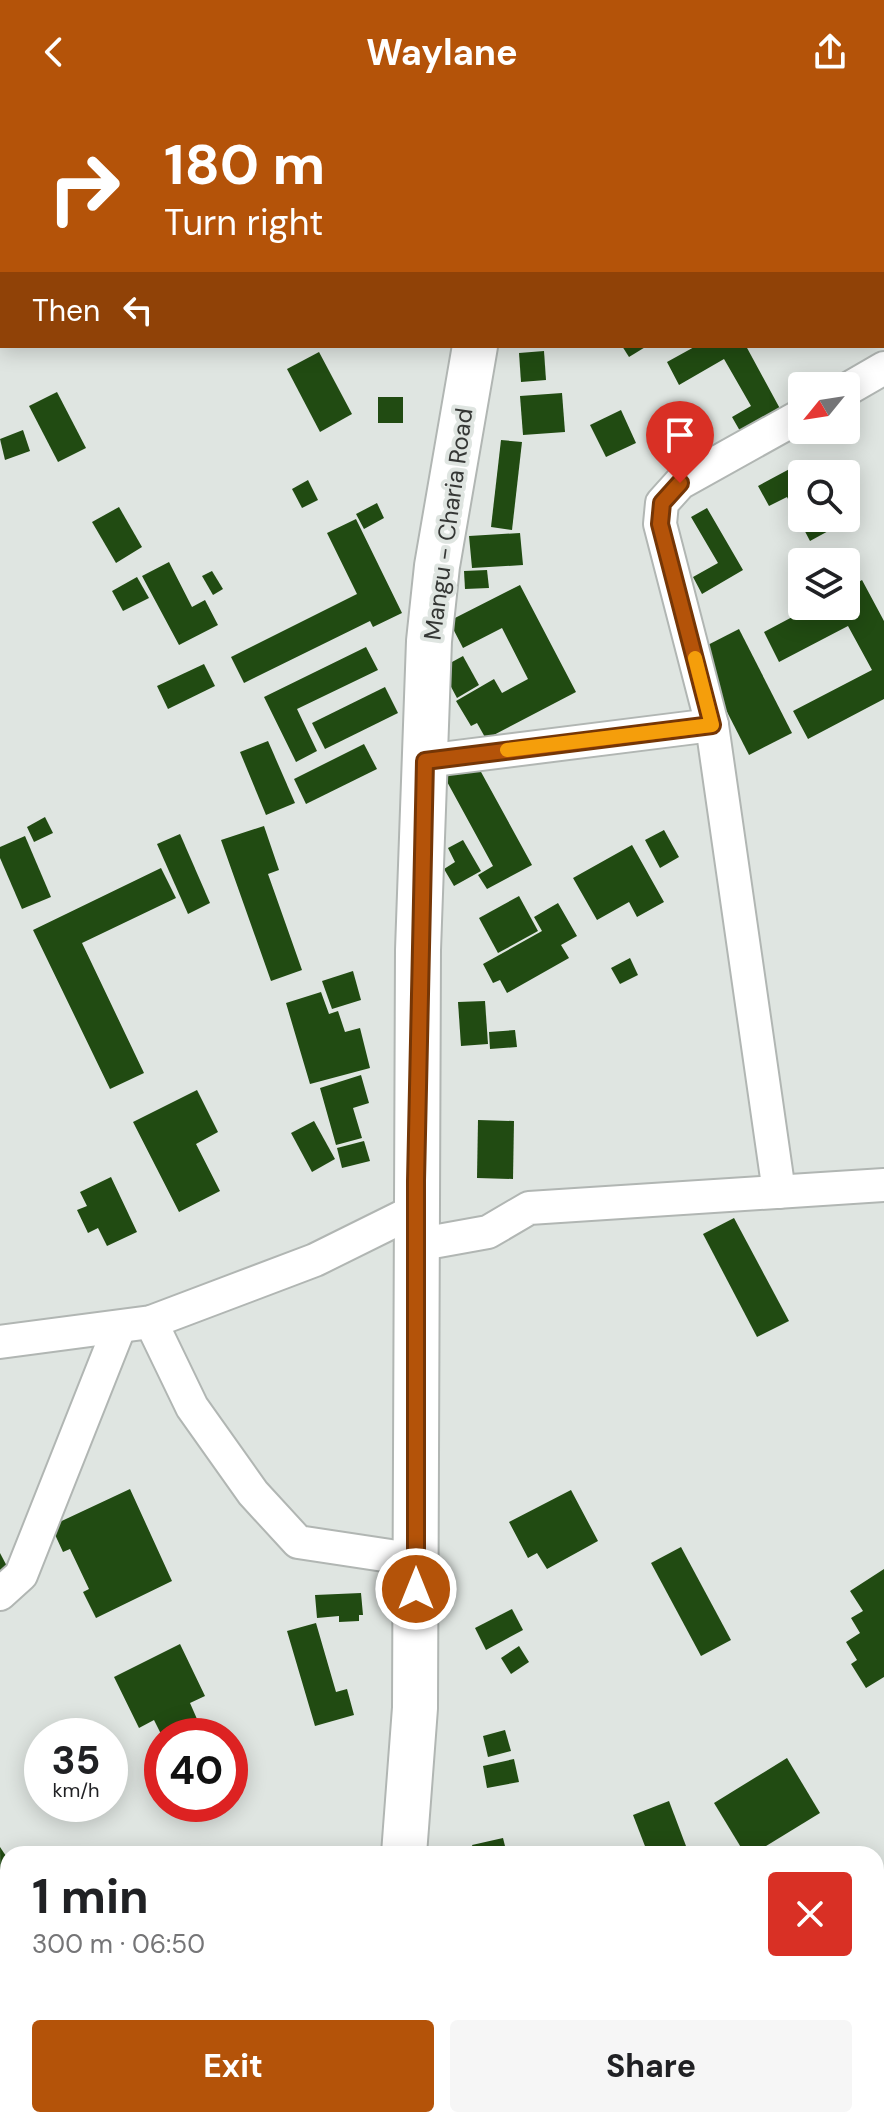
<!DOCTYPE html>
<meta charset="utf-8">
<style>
body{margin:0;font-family:"DM Sans",sans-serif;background:#f6f6f6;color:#202124;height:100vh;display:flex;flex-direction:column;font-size:30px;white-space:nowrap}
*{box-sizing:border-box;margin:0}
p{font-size:26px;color:#757577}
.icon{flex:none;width:44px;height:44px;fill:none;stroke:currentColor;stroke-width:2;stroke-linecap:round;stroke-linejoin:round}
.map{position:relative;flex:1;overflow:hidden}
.details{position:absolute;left:0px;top:1742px;width:884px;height:282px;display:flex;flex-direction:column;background:#fff;border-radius:24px 24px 0 0;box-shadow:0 4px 20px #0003}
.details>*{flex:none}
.guide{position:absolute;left:0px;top:0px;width:884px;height:244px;box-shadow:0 4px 20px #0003;background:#b45309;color:#fff;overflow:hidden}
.needle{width:52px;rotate:240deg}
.fabs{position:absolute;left:788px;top:268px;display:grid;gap:16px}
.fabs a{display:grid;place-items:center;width:72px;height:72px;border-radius:8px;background:#fff;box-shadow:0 4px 20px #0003;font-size:40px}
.speed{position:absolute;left:24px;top:1614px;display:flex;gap:16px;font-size:40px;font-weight:700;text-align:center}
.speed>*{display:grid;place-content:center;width:104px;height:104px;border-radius:50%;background:#fff;box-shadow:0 4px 20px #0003;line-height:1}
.speed small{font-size:20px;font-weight:400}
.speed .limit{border:12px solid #d22;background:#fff;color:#111}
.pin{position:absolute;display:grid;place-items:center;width:68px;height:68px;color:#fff;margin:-82px -34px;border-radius:50% 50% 50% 0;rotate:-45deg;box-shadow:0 0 8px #0007}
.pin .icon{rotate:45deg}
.me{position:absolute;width:88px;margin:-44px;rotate:0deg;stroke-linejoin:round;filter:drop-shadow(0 0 6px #0008)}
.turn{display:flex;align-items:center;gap:28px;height:168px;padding:0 32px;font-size:36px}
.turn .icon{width:104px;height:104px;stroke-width:2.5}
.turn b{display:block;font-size:56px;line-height:68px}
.then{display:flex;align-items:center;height:76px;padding:0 32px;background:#0003;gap:16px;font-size:30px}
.round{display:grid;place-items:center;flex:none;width:84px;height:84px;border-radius:8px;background:#f6f6f6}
.headline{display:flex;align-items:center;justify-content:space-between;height:136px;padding:0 32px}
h1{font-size:48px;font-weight:700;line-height:60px}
.button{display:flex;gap:16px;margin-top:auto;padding:16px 32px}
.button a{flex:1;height:92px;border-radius:8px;background:#b45309;color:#fff;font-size:32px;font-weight:700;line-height:92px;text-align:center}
.button a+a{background:#f6f6f6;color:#202124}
header{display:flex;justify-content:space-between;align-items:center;height:104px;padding:0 32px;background:#b45309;color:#fff;font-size:36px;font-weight:700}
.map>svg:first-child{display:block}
.building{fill:#214b12}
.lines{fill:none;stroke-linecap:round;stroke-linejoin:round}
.street-casing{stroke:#b1b6b3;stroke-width:36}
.secondary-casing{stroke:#b1b6b3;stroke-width:48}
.street{stroke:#fff;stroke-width:32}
.secondary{stroke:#fff;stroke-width:44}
.route-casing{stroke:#753606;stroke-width:20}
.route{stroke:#b45309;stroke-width:14}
.slow{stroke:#f59e0b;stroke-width:14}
.labels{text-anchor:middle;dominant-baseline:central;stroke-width:8;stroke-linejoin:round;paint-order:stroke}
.street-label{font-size:24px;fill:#353735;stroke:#dfe5e1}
</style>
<header><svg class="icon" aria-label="back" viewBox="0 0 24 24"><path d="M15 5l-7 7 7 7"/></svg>Waylane<svg class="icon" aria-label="share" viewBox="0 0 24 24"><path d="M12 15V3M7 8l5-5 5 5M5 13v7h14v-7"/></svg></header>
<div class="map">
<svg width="884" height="2023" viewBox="0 0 884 2023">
<rect width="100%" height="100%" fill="#dfe5e1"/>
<g class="building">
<path d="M 622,242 L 647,242 L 629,253 Z"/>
<path d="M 696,242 L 746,242 L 784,312 L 744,334 L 732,313 L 751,302 L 724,255 L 679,281 L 667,258 Z"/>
<path d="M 544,247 L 546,276 L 521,278 L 519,249 Z"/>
<path d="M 319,248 L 352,310 L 320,328 L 287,265 Z"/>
<path d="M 57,288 L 86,344 L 58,358 L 29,302 Z"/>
<path d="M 562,289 L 565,328 L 523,331 L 520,292 Z"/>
<rect x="378" y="293" width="25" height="26"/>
<path d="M 621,306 L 636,339 L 606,353 L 590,321 Z"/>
<path d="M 23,326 L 30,347 L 5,356 L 0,335 Z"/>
<path d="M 501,336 L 522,338 L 512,426 L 491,423 Z"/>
<path d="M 797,361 L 802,369 L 802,414 L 826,414 L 832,425 L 810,437 L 787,393 L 769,402 L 758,382 Z"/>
<path d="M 308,376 L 318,396 L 302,404 L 292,385 Z"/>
<path d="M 377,399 L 384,414 L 364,425 L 356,410 Z"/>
<path d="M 119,403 L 142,443 L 116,459 L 92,418 Z"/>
<path d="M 707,404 L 743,466 L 702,490 L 693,473 L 718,459 L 691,413 Z"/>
<path d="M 356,415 L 402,509 L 373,523 L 370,517 L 244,579 L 231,553 L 357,490 L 327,429 Z"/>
<path d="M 520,429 L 523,461 L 472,464 L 469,432 Z"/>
<path d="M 169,458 L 192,503 L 205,496 L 218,521 L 179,541 L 142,472 Z"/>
<path d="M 487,466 L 489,484 L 465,485 L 464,467 Z"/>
<path d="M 212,467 L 223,485 L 213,491 L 202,472 Z"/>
<path d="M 137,473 L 149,494 L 123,507 L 112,487 Z"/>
<path d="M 862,476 L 884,517 L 884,595 L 808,635 L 793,607 L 872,566 L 848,522 L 779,558 L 764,528 L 813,502 L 846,502 L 846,485 Z"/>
<path d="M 520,481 L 576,588 L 486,635 L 477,619 L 471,622 L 456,597 L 494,575 L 502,589 L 528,575 L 502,524 L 463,544 L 449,517 Z"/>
<path d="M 739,525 L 792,629 L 749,651 L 696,547 Z"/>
<path d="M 366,543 L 378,566 L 297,605 L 317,647 L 296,658 L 264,593 Z"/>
<path d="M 463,552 L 479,581 L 457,594 L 441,564 Z"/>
<path d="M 204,560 L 215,582 L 168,605 L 157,582 Z"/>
<path d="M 385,583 L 398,609 L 325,645 L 312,619 Z"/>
<path d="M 268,637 L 295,699 L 266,711 L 240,648 Z"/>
<path d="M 364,640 L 377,665 L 306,700 L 294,675 Z"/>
<path d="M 475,657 L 532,761 L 487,785 L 478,771 L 493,762 L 445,674 Z"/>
<path d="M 45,713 L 53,729 L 34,738 L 27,723 Z"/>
<path d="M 264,722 L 279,766 L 268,770 L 302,866 L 271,877 L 221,736 Z"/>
<path d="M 664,726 L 679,753 L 660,764 L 645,736 Z"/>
<path d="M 180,730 L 210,799 L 188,810 L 157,740 Z"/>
<path d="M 25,732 L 51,793 L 22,805 L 0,754 L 0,743 Z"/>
<path d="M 463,736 L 481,767 L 454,782 L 444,765 L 455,758 L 448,744 Z"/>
<path d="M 632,741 L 664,798 L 637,813 L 629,798 L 597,816 L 573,774 Z"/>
<path d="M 161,764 L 176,794 L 82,839 L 144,969 L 110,985 L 33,826 Z"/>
<path d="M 519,792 L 538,827 L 498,849 L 479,814 Z"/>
<path d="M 558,799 L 577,832 L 561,841 L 569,854 L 507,889 L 500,876 L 493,879 L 483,860 L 542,827 L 534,813 Z"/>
<path d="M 630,854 L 638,871 L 620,880 L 611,864 Z"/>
<path d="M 353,867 L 361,896 L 332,905 L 322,877 Z"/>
<path d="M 321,888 L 329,910 L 338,907 L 345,928 L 360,924 L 370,964 L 310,980 L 286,899 Z"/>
<path d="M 485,897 L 488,940 L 461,942 L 458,898 Z"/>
<path d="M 515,926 L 517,943 L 490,945 L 489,928 Z"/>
<path d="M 361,971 L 369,999 L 353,1004 L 362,1034 L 336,1041 L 320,984 Z"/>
<path d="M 197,986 L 218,1028 L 196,1040 L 220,1087 L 179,1108 L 133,1018 Z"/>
<path d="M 478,1016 L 514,1017 L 513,1075 L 477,1074 Z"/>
<path d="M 314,1017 L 335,1055 L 312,1068 L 291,1029 Z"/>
<path d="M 364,1037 L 370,1057 L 342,1064 L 337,1044 Z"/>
<path d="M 111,1073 L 137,1128 L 107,1142 L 98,1124 L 88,1129 L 77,1106 L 87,1102 L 80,1088 Z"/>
<path d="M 734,1114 L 789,1217 L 757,1233 L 703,1130 Z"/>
<path d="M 130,1385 L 172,1477 L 96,1514 L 83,1488 L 89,1485 L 70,1445 L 63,1448 L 51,1422 Z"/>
<path d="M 571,1386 L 598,1437 L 547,1465 L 537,1449 L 528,1454 L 509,1418 Z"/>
<path d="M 681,1443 L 731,1536 L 701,1552 L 651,1459 Z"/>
<path d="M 0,1449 L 10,1468 L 0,1474 Z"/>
<path d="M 884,1465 L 884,1573 L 866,1584 L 851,1560 L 857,1556 L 846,1538 L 860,1529 L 851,1514 L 863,1507 L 850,1487 Z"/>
<path d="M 361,1489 L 363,1511 L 359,1511 L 359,1517 L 339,1518 L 339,1512 L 317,1514 L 315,1491 Z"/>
<path d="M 512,1505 L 523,1526 L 486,1546 L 475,1524 Z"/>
<path d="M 316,1519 L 336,1588 L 347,1585 L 354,1611 L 315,1622 L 287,1527 Z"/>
<path d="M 180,1540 L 205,1592 L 190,1599 L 197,1615 L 162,1632 L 154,1616 L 139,1624 L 114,1573 Z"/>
<path d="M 519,1542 L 529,1558 L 511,1570 L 501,1554 Z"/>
<path d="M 505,1626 L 511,1647 L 488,1653 L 483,1632 Z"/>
<path d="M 787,1654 L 820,1709 L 753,1750 L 745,1750 L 714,1699 Z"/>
<path d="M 514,1655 L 519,1678 L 487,1684 L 483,1662 Z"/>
<path d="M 669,1697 L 689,1750 L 648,1750 L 633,1711 Z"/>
<path d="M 503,1734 L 507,1750 L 475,1750 L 472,1741 Z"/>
<path d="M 0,1743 L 8,1755 L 8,1818 L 1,1822 Z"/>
<path d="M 831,2016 L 864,2016 L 868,2023 L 835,2023 Z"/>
</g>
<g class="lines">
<g class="street-casing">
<g id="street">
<path d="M 52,2 L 53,0"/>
<path d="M 0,86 L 2,84"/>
<path d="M 846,286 L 884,264"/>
<path d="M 425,657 L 712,621"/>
<path d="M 779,1088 L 712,621 L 660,420 L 662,399 L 680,379 L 802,311"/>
<path d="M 416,1141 L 488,1128 L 529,1104 L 884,1081"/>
<path d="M 151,1218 L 192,1303 L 253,1389 L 298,1438 L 417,1456"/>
<path d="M 0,1238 L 151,1218 L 315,1156 L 416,1106"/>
<path d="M 0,1490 L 21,1471 L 119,1224"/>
<path d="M 876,1858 L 884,1856"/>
<path d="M 0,2022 L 14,2016"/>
</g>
</g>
<g class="secondary-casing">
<g id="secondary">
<path d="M 512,2 L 513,0"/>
<path d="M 404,1750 L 415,1604 L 418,846 L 429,537 L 437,462 L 475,242"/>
<path d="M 383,2023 L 384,2016"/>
</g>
</g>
<use href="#street" class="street"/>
<use href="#secondary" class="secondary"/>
</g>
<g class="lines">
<g class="route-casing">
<path id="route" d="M 416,1485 L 416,1077 L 425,657 L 712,621 L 660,420 L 662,399 L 680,379"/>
</g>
<use href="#route" class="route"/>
<path class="slow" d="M 507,646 L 712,621 L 695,554"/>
</g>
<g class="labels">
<g class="street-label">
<text transform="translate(448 420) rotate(-82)">Mangu - Charia Road</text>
</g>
</g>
</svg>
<div class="fabs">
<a><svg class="needle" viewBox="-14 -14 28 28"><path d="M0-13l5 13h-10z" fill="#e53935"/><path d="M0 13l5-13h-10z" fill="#757577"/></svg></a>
<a><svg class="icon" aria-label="search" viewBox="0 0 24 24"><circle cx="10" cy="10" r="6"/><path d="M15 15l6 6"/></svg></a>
<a><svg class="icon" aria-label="layers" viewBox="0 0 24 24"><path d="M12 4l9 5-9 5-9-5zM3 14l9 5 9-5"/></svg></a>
</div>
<div class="speed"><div>35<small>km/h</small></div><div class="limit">40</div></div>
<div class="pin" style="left:680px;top:379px;background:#d93025"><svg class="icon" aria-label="arrive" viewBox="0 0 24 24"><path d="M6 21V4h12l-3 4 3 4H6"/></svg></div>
<svg class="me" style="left:416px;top:1485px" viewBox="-20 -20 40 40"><circle r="17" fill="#b45309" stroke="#fff" stroke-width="3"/><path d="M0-11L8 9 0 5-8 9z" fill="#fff"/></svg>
<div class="guide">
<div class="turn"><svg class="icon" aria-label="right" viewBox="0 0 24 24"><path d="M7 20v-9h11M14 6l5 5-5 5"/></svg><div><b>180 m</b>Turn right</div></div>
<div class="then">Then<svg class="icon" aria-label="left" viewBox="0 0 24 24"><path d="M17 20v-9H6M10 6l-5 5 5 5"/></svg></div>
</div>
<section class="details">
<div class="headline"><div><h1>1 min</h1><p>300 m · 06:50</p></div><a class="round" style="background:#d93025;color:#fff"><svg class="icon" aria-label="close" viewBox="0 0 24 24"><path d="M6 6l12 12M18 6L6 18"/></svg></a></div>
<div class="button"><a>Exit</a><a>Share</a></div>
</section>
</div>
